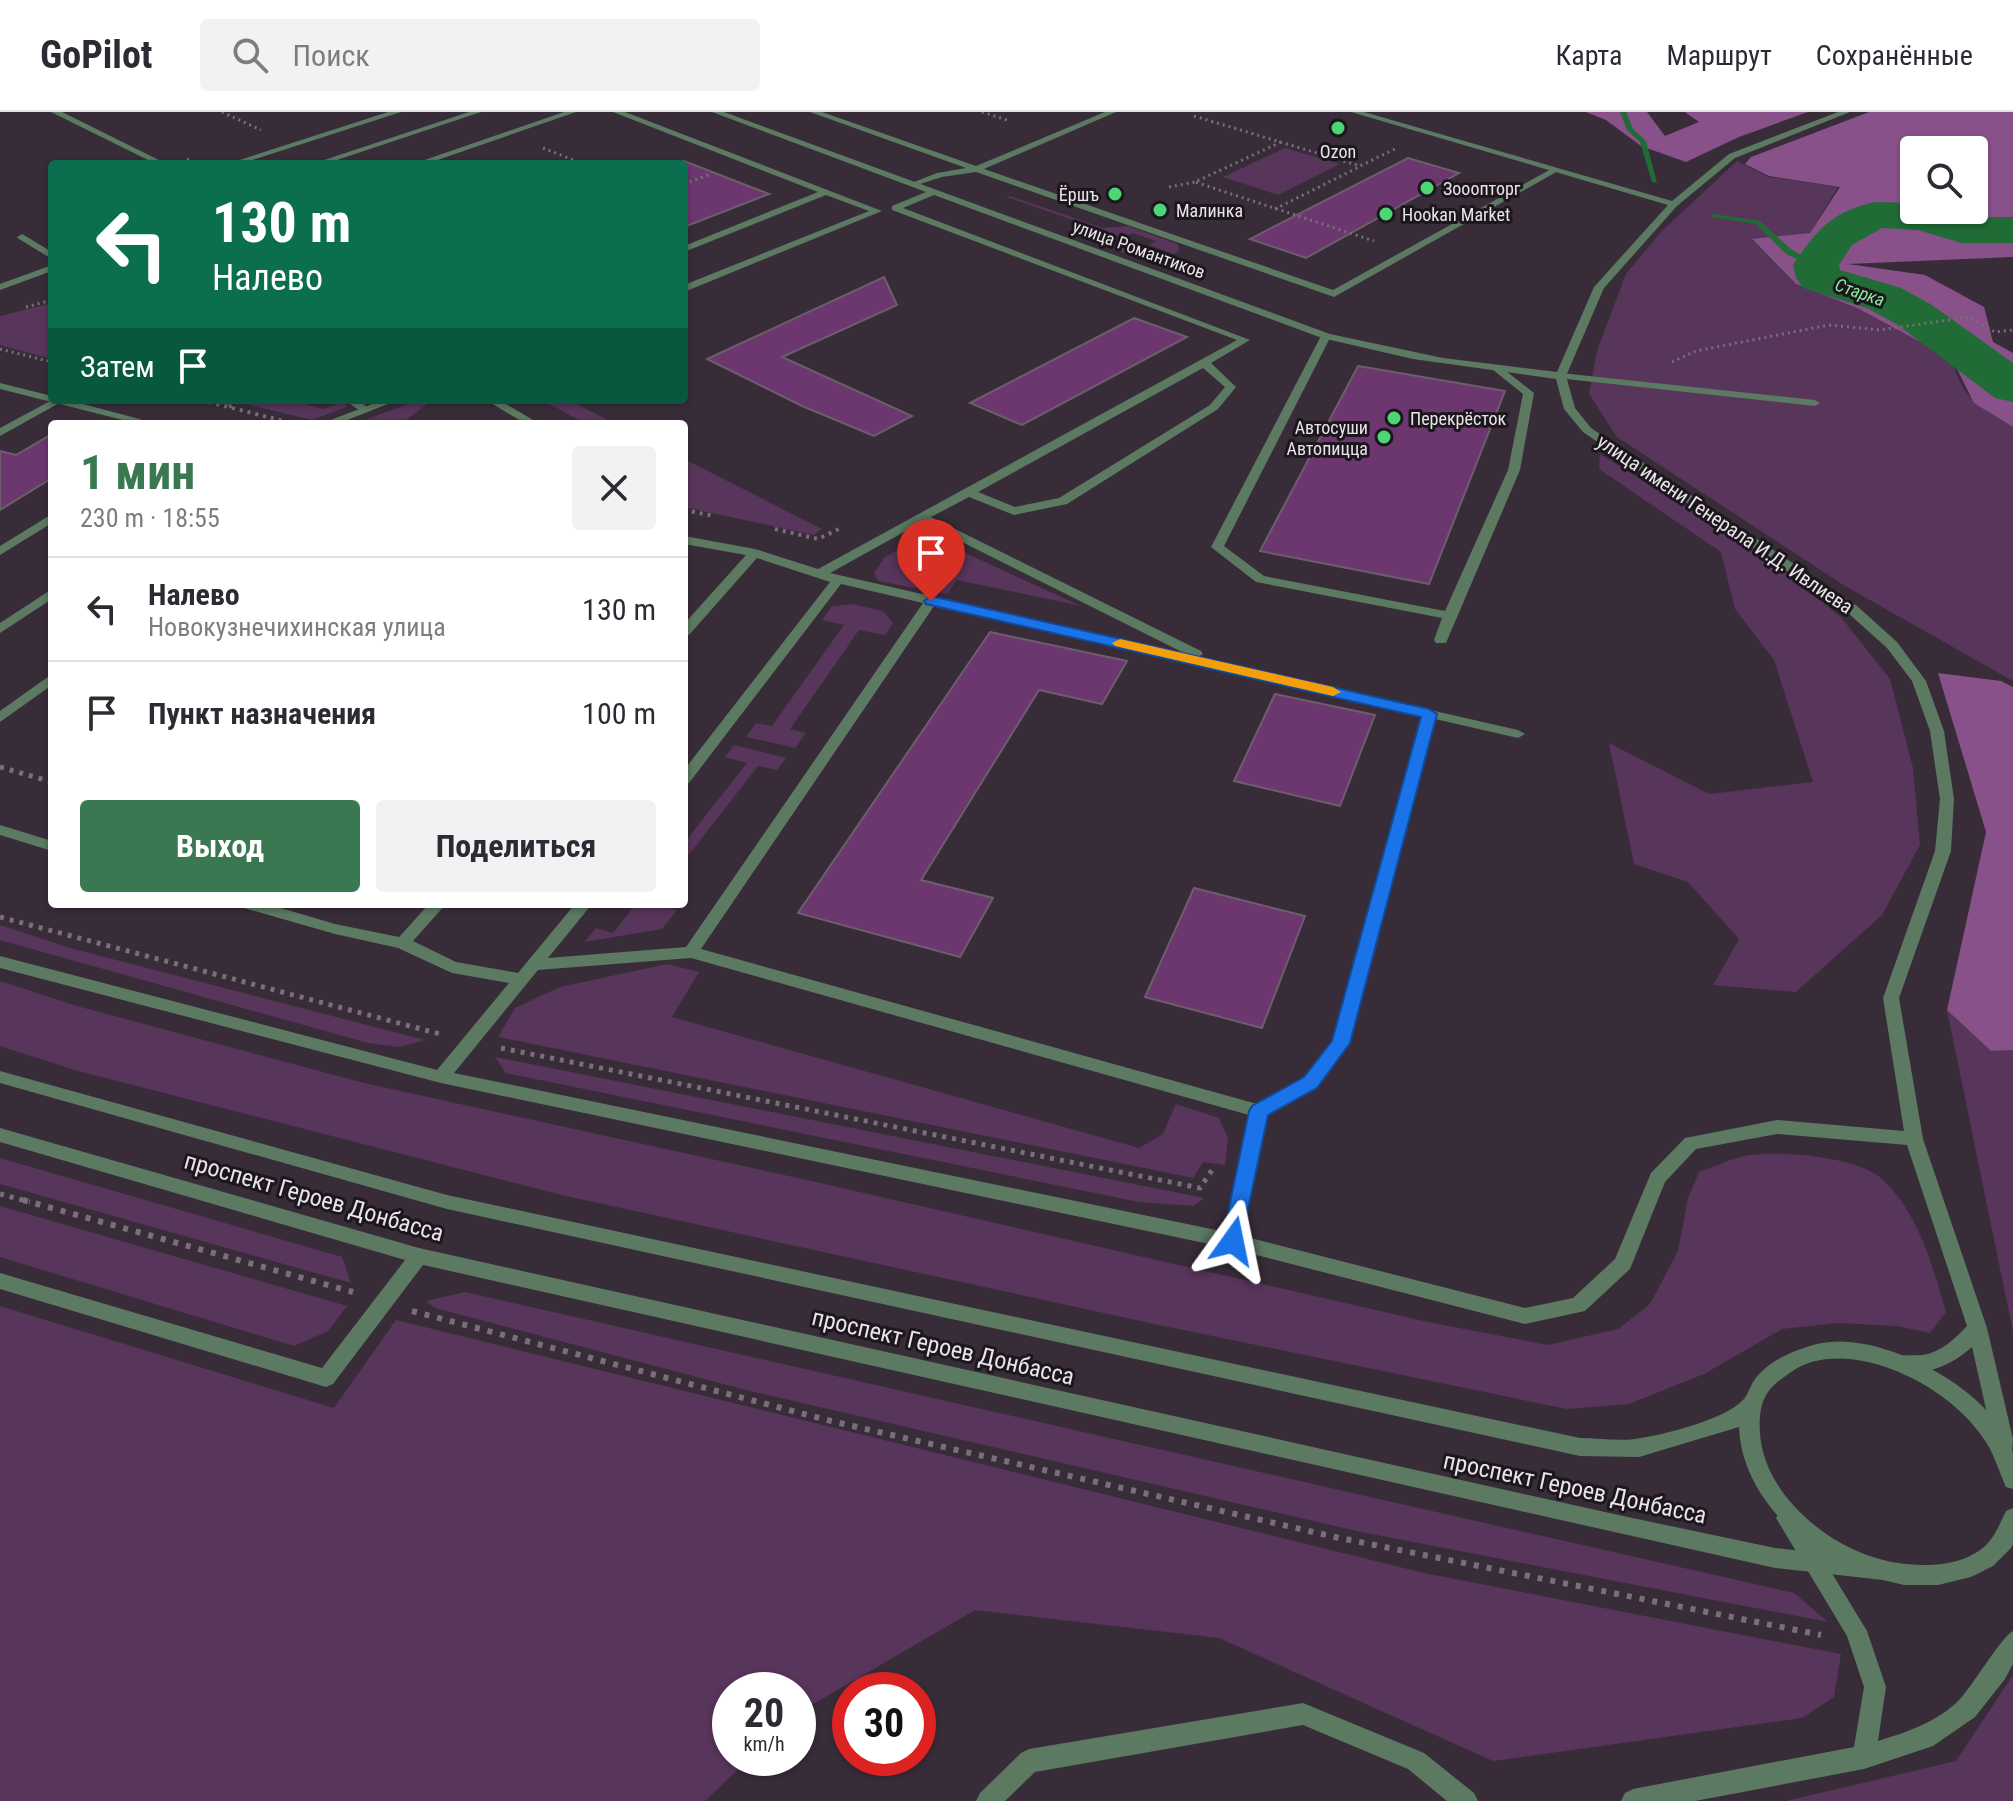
<!DOCTYPE html>
<html lang="ru">
<meta charset="utf-8">
<style>
body{margin:0;font-family:"Roboto Condensed",sans-serif;background:#f2f2f3;color:#2b2b33;height:100vh;display:flex;flex-direction:column;font-size:30px;white-space:nowrap}
*{box-sizing:border-box;margin:0}
p{font-size:26px;color:#7c7c81}
.icon{flex:none;width:44px;height:44px;fill:none;stroke:currentColor;stroke-width:2;stroke-linecap:round;stroke-linejoin:round}
.map{position:relative;flex:1;overflow:hidden}
.panel{position:absolute;left:48px;top:308px;width:640px;height:488px;display:flex;flex-direction:column;background:#fff;border-radius:8px;box-shadow:0 2px 6px #0004}
.panel>*{flex:none}
.banner{position:absolute;left:48px;top:48px;width:640px;height:244px;border-radius:8px;box-shadow:0 2px 6px #0004;background:#0b6e4f;color:#fff;overflow:hidden}
.buttons{position:absolute;left:1900px;top:24px;display:grid;gap:16px}
.buttons a{display:grid;place-items:center;width:88px;height:88px;border-radius:8px;background:#fff;box-shadow:0 2px 6px #0004;font-size:40px}
.speed{position:absolute;left:712px;top:1560px;display:flex;gap:16px;font-size:40px;font-weight:700;text-align:center}
.speed>*{display:grid;place-content:center;width:104px;height:104px;border-radius:50%;background:#fff;box-shadow:0 2px 6px #0004;line-height:1}
.speed small{font-size:20px;font-weight:400}
.speed .limit{border:12px solid #d22;background:#fff;color:#111}
.pin{position:absolute;display:grid;place-items:center;width:68px;height:68px;color:#fff;margin:-82px -34px;border-radius:50% 50% 50% 0;rotate:-45deg;box-shadow:0 0 8px #0007}
.pin .icon{rotate:45deg}
.me{position:absolute;width:88px;margin:-44px;rotate:12deg;stroke-linejoin:round;filter:drop-shadow(0 0 6px #0008)}
.turn{display:flex;align-items:center;gap:28px;height:168px;padding:0 32px;font-size:36px}
.turn .icon{width:104px;height:104px;stroke-width:2.5}
.turn b{display:block;font-size:56px;line-height:68px}
.then{display:flex;align-items:center;height:76px;padding:0 32px;background:#0003;gap:16px;font-size:30px}
.round{display:grid;place-items:center;flex:none;width:84px;height:84px;border-radius:8px;background:#f2f2f3}
.headline{display:flex;align-items:center;justify-content:space-between;height:136px;padding:0 32px}
h1{font-size:48px;font-weight:700;line-height:60px;color:#3a7851}
.cta{display:flex;gap:16px;margin-top:auto;padding:16px 32px}
.cta a{flex:1;height:92px;border-radius:8px;background:#3a7851;color:#fff;font-size:32px;font-weight:700;line-height:92px;text-align:center}
.cta a+a{background:#f2f2f3;color:#2b2b33}
ul{padding:0;list-style:none}
li{display:flex;align-items:center;gap:24px;height:104px;padding:0 32px;border-top:2px solid #e1e1e2}
li div{flex:1}
li b{display:block;font-size:30px}
li em{font-style:normal}
header{display:flex;align-items:center;gap:48px;box-sizing:border-box;height:112px;padding:0 40px;background:#fff;border-bottom:2px solid #e1e1e2}
header strong{font-size:38px}
nav{display:flex;gap:44px;margin-inline-start:auto;font-size:28px}
.search{width:560px;height:72px;background:#f2f2f3;display:flex;align-items:center;gap:20px;box-sizing:border-box;padding:0 28px;border-radius:8px;color:#7c7c81;font-size:30px}
.map>svg:first-child{display:block}
.green{fill:#58355a}
.forest{fill:#88518a;fill-rule:evenodd}
.lines{fill:none;stroke-linecap:round;stroke-linejoin:round}
.stream{fill:#216b37;fill-rule:evenodd}
.river{fill:#216b37;fill-rule:evenodd}
.building{fill:#6c376f;stroke:#6c5e6c;stroke-width:2}
.path-far3{stroke:#7a6e7a;stroke-width:3;stroke-dasharray:2 4;stroke-linecap:butt}
.path-far2{stroke:#7a6e7a;stroke-width:4;stroke-dasharray:3 5;stroke-linecap:butt}
.path-far1{stroke:#7a6e7a;stroke-width:5;stroke-dasharray:4 6;stroke-linecap:butt}
.path{stroke:#7a6e7a;stroke-width:6;stroke-dasharray:5 8;stroke-linecap:butt}
.service{fill:#5c7961;fill-rule:evenodd}
.minor{fill:#5c7961;fill-rule:evenodd}
.tertiary{fill:#5c7961;fill-rule:evenodd}
.route{fill:#1a73e8;stroke:#114b97;stroke-width:2}
.slow{fill:#f59e0b}
.poi-dot{fill:#4dd676;stroke:#1c171d;stroke-width:3}
.labels{text-anchor:middle;dominant-baseline:central;stroke-width:6;stroke-linejoin:round;paint-order:stroke}
.far-poi-label{font-size:18px;fill:#ebe3eb;stroke:#1c171d;text-anchor:start}
.far-street-label{font-size:18px;fill:#ebe3eb;stroke:#1c171d}
.far-water-label{font-size:18px;font-style:italic;fill:#89ea9f;stroke:#1c171d}
.street-label{font-size:20px;fill:#ebe3eb;stroke:#1c171d}
.near-street-label{font-size:24px;fill:#ebe3eb;stroke:#1c171d}
</style>
<header>
<strong>GoPilot</strong>
<div class="search"><svg class="icon" aria-label="search" viewBox="0 0 24 24"><circle cx="10" cy="10" r="6"/><path d="M15 15l6 6"/></svg>Поиск</div>
<nav><a>Карта</a><a>Маршрут</a><a>Сохранённые</a></nav>
</header>
<div class="map">
<svg width="2013" height="1689" viewBox="0 0 2013 1689">
<rect width="100%" height="100%" fill="#392c39"/>
<g class="green">
<path d="M 1285,36 L 1340,52 L 1278,83 L 1223,65 Z"/>
<path d="M 1737,49 L 1769,65 L 1838,75 L 1810,121 L 1752,128 L 1796,172 L 1857,196 L 1952,247 C 1961,286 1980,295 2013,315 L 2013,569 L 1845,474 L 1617,325 L 1589,282 L 1597,239 L 1626,162 L 1662,119 Z"/>
<path d="M 1010,84 L 1103,116 L 1128,114 L 1177,132 L 1180,138 L 1174,142 L 1149,133 L 1156,129 L 1133,121 L 1122,125 L 1007,85 Z"/>
<path d="M 1097,119 L 1120,127 L 1111,131 L 1136,140 L 1145,135 L 1168,143 C 1142,152 1117,138 1092,129 L 1090,122 Z"/>
<path d="M 52,191 L 52,247 L 0,233 L 0,204 Z"/>
<path d="M 229,288 L 288,288 L 324,297 L 341,291 L 349,294 L 312,308 Z"/>
<path d="M 419,288 L 432,288 L 401,312 L 354,312 Z"/>
<path d="M 541,288 L 568,288 L 616,312 L 587,312 Z"/>
<path d="M 1600,342 L 1758,440 L 1840,504 L 1890,567 L 1913,656 L 1920,733 L 1882,803 L 1796,880 L 1713,873 L 1739,827 L 1688,770 L 1634,752 L 1609,631 L 1709,682 L 1813,670 L 1774,548 L 1735,497 L 1721,440 L 1599,357 Z"/>
<path d="M 684,347 L 822,417 L 814,423 L 684,395 Z"/>
<path d="M 926,423 L 1081,494 L 957,468 L 947,482 L 878,469 L 874,461 L 885,445 Z"/>
<path d="M 853,492 L 883,499 L 893,511 L 885,523 L 859,518 L 790,617 L 806,621 L 795,636 L 746,625 L 756,611 L 772,614 L 844,513 L 822,508 L 832,494 Z"/>
<path d="M 734,633 L 786,646 L 777,658 L 758,654 L 684,749 L 684,731 L 747,651 L 725,645 Z"/>
<path d="M 636,792 L 652,792 L 677,798 L 662,817 L 584,830 L 596,816 L 613,821 Z"/>
<path d="M 0,813 L 70,836 L 425,928 L 399,935 L 368,931 L 0,828 Z"/>
<path d="M 667,852 L 699,860 L 672,905 L 1139,1036 L 1163,1022 L 1176,992 L 1219,1006 L 1228,1026 L 1225,1053 L 1203,1050 L 1193,1066 L 498,925 L 515,896 L 560,875 Z"/>
<path d="M 0,869 L 77,894 L 364,971 L 816,1070 L 1428,1210 L 1548,1233 L 1618,1217 L 1650,1192 L 1678,1139 L 1688,1086 L 1699,1060 C 1713,1055 1726,1049 1740,1045 C 1773,1037 1859,1044 1883,1068 C 1919,1102 1933,1155 1946,1200 L 1930,1221 L 1897,1214 L 1837,1211 L 1782,1217 L 1704,1262 L 1629,1292 L 1567,1297 L 1159,1213 L 566,1084 L 78,959 L 0,934 Z"/>
<path d="M 1947,898 L 1991,939 L 2013,938 L 2013,1220 Z"/>
<path d="M 495,945 L 1204,1086 L 1194,1094 L 1139,1090 L 506,961 Z"/>
<path d="M 0,1046 L 342,1145 L 351,1171 L 0,1072 Z"/>
<path d="M 0,1094 L 347,1194 L 328,1219 L 294,1234 L 0,1145 Z"/>
<path d="M 465,1180 L 1794,1481 L 1828,1510 L 1361,1420 L 746,1278 L 435,1196 L 426,1189 Z"/>
<path d="M 0,1194 L 334,1296 L 396,1208 L 1424,1461 L 1841,1542 L 1834,1585 L 1802,1606 L 1493,1649 L 1219,1526 L 975,1498 L 798,1601 L 798,1578 L 730,1578 L 730,1646 L 750,1646 L 705,1689 L 0,1689 Z"/>
<path d="M 2013,1563 L 2013,1689 L 1786,1689 L 1956,1649 Z"/>
</g>
<g class="forest">
<path d="M 1586,0 L 1647,0 L 1665,24 L 1699,10 L 1685,0 L 1808,0 L 1739,25 L 1686,50 L 1641,34 L 1606,8 Z"/>
<path d="M 1869,0 L 2013,0 L 2013,145 L 1848,152 L 1925,163 L 1984,195 L 1993,230 L 2013,241 L 2013,315 L 1974,291 L 1952,247 L 1857,196 L 1796,172 L 1752,127 L 1810,121 L 1840,75 L 1769,64 L 1745,52 L 1751,45 ZM 1914,38 L 1974,38 L 1974,71 L 1983,63 L 1974,73 L 1974,98 L 1914,98 Z"/>
<path d="M 1938,561 L 2001,569 L 2013,575 L 2013,938 L 1991,939 L 1947,898 L 1986,720 Z"/>
</g>
<g class="lines">
<g class="stream">
<path d="M 1620,0 L 1626,0 L 1633,17 L 1646,29 L 1657,71 L 1652,70 L 1640,30 L 1627,18 Z"/>
<path d="M 1714,102 L 1760,109 L 1792,138 L 1820,153 L 1813,155 L 1786,142 L 1756,112 L 1712,105 L 1712,103 Z"/>
</g>
<path class="river" d="M 1874,90 L 1914,91 L 1914,98 L 1945,98 L 1965,105 L 2013,105 L 2013,131 L 1961,131 L 1918,118 L 1882,116 L 1852,133 L 1839,153 L 1840,158 L 1901,176 L 1932,193 L 2013,251 L 2013,290 L 1995,286 L 1898,213 L 1867,196 L 1803,176 L 1796,166 L 1793,153 C 1817,118 1830,101 1874,90 Z"/>
</g>
<g class="building">
<path d="M 1408,46 L 1459,61 L 1306,146 L 1250,127 Z"/>
<path d="M 684,49 L 769,82 L 684,115 Z"/>
<path d="M 884,165 L 897,193 L 782,245 L 912,304 L 874,324 L 802,294 L 707,247 Z"/>
<path d="M 1134,206 L 1187,225 L 1022,313 L 970,291 Z"/>
<path d="M 1358,254 L 1505,279 L 1429,472 L 1260,439 Z"/>
<path d="M 52,322 L 52,366 L 0,398 L 0,339 L 16,343 Z"/>
<path d="M 990,520 L 1127,549 L 1102,592 L 1039,578 L 921,768 L 993,786 L 960,845 L 798,801 Z"/>
<path d="M 1275,582 L 1375,603 L 1340,694 L 1234,669 Z"/>
<path d="M 1194,776 L 1305,804 L 1262,916 L 1145,885 Z"/>
</g>
<g class="lines">
<g class="path-far3">
<path d="M 222,0 L 261,18"/>
<path d="M 982,0 L 1007,8"/>
<path d="M 1194,4 L 1360,54 L 1397,36"/>
<path d="M 1281,30 L 1195,70 L 1374,129"/>
<path d="M 543,36 L 583,52"/>
<path d="M 187,47 L 199,52"/>
<path d="M 684,72 L 711,62"/>
<path d="M 1169,75 L 1195,70"/>
<path d="M 1275,97 L 1359,55"/>
<path d="M 26,195 L 52,188"/>
<path d="M 0,237 L 52,250"/>
<path d="M 1672,250 L 1696,239 L 1829,213 L 1880,218 L 1969,205 L 1995,220 L 2013,218"/>
</g>
<g class="path-far2">
<path d="M 201,288 L 295,312"/>
<path d="M 229,295 L 241,288"/>
<path d="M 684,398 L 714,404"/>
<path d="M 775,417 L 818,427 L 839,417"/>
</g>
<g class="path-far1">
<path d="M 0,655 L 52,670"/>
<path d="M 0,805 L 440,922"/>
<path d="M 501,936 L 1200,1076 L 1212,1058"/>
<path d="M 0,1082 L 30,1090"/>
</g>
<g class="path">
<path d="M 23,1088 L 353,1180"/>
<path d="M 412,1199 L 831,1309 L 1335,1425 L 1821,1523"/>
</g>
<g class="service">
<path d="M 51,0 L 62,0 L 167,52 L 156,52 Z"/>
<path d="M 388,0 L 401,0 L 240,52 L 227,52 Z"/>
<path d="M 469,0 L 481,0 L 325,52 L 312,52 Z"/>
<path d="M 564,0 L 576,0 L 426,52 L 413,52 Z"/>
<path d="M 613,0 L 625,0 L 882,99 L 684,180 L 684,173 L 869,99 L 826,83 L 684,140 L 684,134 L 818,80 Z"/>
<path d="M 810,0 L 822,0 L 976,54 L 1105,0 L 1116,0 L 984,57 L 1333,178 L 1553,56 L 1560,58 L 1334,185 L 976,60 L 942,65 L 914,74 L 914,70 L 937,61 L 966,56 Z"/>
<path d="M 22,122 L 52,140 L 52,147 L 19,127 L 17,125 Z"/>
<path d="M 52,153 L 52,159 L 0,178 L 0,172 Z"/>
<path d="M 1326,221 L 1331,224 L 1224,434 L 1264,464 L 1445,499 L 1508,358 L 1523,282 L 1492,257 L 1501,255 L 1534,281 L 1520,358 L 1446,531 L 1436,531 L 1434,528 L 1442,506 L 1256,470 L 1211,435 L 1321,224 Z"/>
<path d="M 1561,261 L 1815,288 L 1820,291 L 1815,294 L 1557,266 L 1556,264 Z"/>
<path d="M 52,288 L 63,289 L 0,324 L 0,316 Z"/>
<path d="M 344,288 L 357,288 L 372,298 L 362,300 Z"/>
<path d="M 486,288 L 499,288 L 540,312 L 526,312 Z"/>
<path d="M 52,402 L 52,411 L 0,443 L 0,434 Z"/>
<path d="M 419,1136 L 426,1139 L 428,1144 L 426,1149 L 333,1272 L 326,1275 L 0,1177 L 0,1161 L 322,1256 L 412,1139 Z"/>
<path d="M 1303,1591 L 1424,1641 L 1474,1681 L 1478,1689 L 1447,1689 L 1408,1657 L 1303,1613 L 1035,1660 L 1005,1689 L 976,1689 L 980,1681 L 1021,1641 L 1029,1637 Z"/>
</g>
<g class="minor">
<path d="M 712,0 L 724,0 L 1330,222 L 1443,246 L 1557,260 L 1594,175 L 1668,93 L 1351,0 L 1364,0 L 1672,89 L 1729,42 L 1838,0 L 1850,0 L 1735,46 L 1677,94 L 1604,176 L 1566,264 L 1575,296 L 1591,316 L 1857,494 L 1897,530 L 1926,569 L 1944,619 L 1954,687 L 1951,739 L 1899,886 L 1923,1027 L 1987,1216 L 2013,1327 L 2012,1343 L 2005,1346 L 1998,1343 L 1995,1337 L 1972,1235 C 1952,1253 1924,1266 1897,1257 L 1894,1251 L 1897,1245 C 1906,1242 1914,1244 1923,1243 C 1941,1240 1955,1227 1967,1214 L 1907,1033 L 1777,1022 L 1696,1037 L 1665,1070 L 1630,1157 L 1585,1199 L 1525,1212 L 1233,1137 L 441,971 L 0,856 L 0,844 L 437,958 L 509,871 L 452,861 L 398,836 L 335,822 L 244,796 L 241,792 L 267,792 L 335,812 L 399,825 L 429,792 L 446,792 L 413,829 L 456,850 L 518,861 L 575,792 L 592,792 L 548,846 L 686,835 L 923,491 L 841,472 L 689,671 L 684,672 L 684,658 L 830,470 L 757,446 L 689,523 L 684,524 L 684,512 L 746,443 L 684,432 L 684,424 L 755,437 L 818,457 L 1237,228 L 892,98 L 892,94 L 926,80 ZM 934,83 L 1322,226 L 1413,247 L 1556,267 L 1564,297 L 1583,320 L 1847,500 L 1887,536 L 1912,569 L 1930,619 L 1940,687 L 1935,739 L 1883,886 L 1904,1019 L 1777,1008 L 1685,1026 L 1651,1061 L 1615,1147 L 1573,1186 L 1525,1196 L 1243,1124 L 1267,1003 L 1316,976 L 1349,931 L 1435,607 L 1518,626 L 1525,622 L 1518,618 L 1198,545 L 1203,542 L 1201,539 L 931,405 L 969,385 L 1014,403 L 1067,392 L 1218,297 L 1236,275 L 1211,251 L 1250,228 L 903,96 ZM 1203,256 L 1225,275 L 1210,293 L 1059,386 L 1015,395 L 978,380 ZM 922,410 L 1188,543 L 830,461 ZM 934,494 L 1421,604 L 1333,929 L 1304,966 L 1257,992 L 701,837 ZM 691,846 L 1249,1003 L 1226,1120 L 454,961 L 538,858 Z"/>
<path d="M 0,271 L 52,284 L 52,288 L 68,288 L 158,312 L 139,312 L 0,277 Z"/>
<path d="M 383,288 L 398,288 L 337,312 L 320,312 Z"/>
<path d="M 52,477 L 52,487 L 0,521 L 0,511 Z"/>
<path d="M 52,562 L 52,573 L 0,610 L 0,599 Z"/>
<path d="M 0,713 L 52,729 L 52,739 L 0,723 Z"/>
<path d="M 1787,1396 L 1794,1399 L 1867,1519 L 1886,1575 L 1878,1629 C 1907,1620 1938,1610 1960,1587 C 1973,1573 2002,1524 2013,1519 L 2013,1552 L 2005,1567 L 1975,1605 L 1933,1634 L 1864,1657 L 1695,1689 L 1621,1689 L 1625,1681 L 1633,1677 L 1854,1635 L 1864,1575 L 1847,1524 L 1776,1406 L 1780,1399 Z"/>
</g>
<path class="tertiary" d="M 0,959 L 447,1083 L 1580,1326 C 1599,1326 1622,1330 1641,1326 C 1667,1322 1725,1307 1743,1288 C 1748,1283 1750,1274 1755,1267 C 1769,1248 1795,1238 1817,1232 C 1879,1216 1995,1278 2013,1341 C 2013,1352 2013,1366 2013,1377 L 2006,1375 C 2000,1362 1996,1348 1989,1335 C 1968,1299 1929,1271 1891,1257 C 1860,1245 1819,1240 1791,1260 C 1783,1266 1774,1271 1768,1280 C 1760,1291 1759,1307 1760,1321 C 1763,1378 1821,1429 1873,1445 C 1891,1451 1908,1453 1927,1453 C 1946,1453 1969,1448 1984,1435 C 1995,1425 1999,1413 2006,1399 L 2013,1396 L 2013,1432 L 2011,1436 L 1993,1454 L 1971,1465 L 1938,1473 L 1904,1473 L 1883,1468 L 1775,1456 L 419,1152 L 0,1030 L 0,1016 L 419,1136 L 1623,1404 L 1775,1436 L 1820,1441 C 1778,1412 1741,1368 1739,1315 L 1639,1345 L 1580,1344 L 447,1097 L 0,971 Z"/>
</g>
<path class="route" d="M 931,484 L 1429,597 L 1437,602 L 1350,931 L 1317,976 L 1268,1003 L 1240,1135 L 1233,1138 L 1225,1135 L 1222,1129 L 1249,999 L 1252,994 L 1304,965 L 1332,929 L 1421,605 L 926,492 L 924,489 Z"/>
<path class="slow" d="M 1120,527 L 1333,575 L 1341,580 L 1333,584 L 1115,534 L 1112,531 Z"/>
<g class="poi-dot">
<circle cx="1338" cy="16" r="8"/>
<circle cx="1427" cy="76" r="8"/>
<circle cx="1115" cy="82" r="8"/>
<circle cx="1160" cy="98" r="8"/>
<circle cx="1386" cy="102" r="8"/>
<circle cx="1394" cy="306" r="8"/>
<circle cx="1384" cy="325" r="8"/>
</g>
<g class="labels">
<g class="far-poi-label">
<text x="1338" y="39" text-anchor="middle">Ozon</text>
<text x="1443" y="76">Зооопторг</text>
<text x="1099" y="82" text-anchor="end">Ёршъ</text>
<text x="1176" y="98">Малинка</text>
<text x="1402" y="102">Hookan Market</text>
<text x="1410" y="306">Перекрёсток</text>
<text x="1368" y="315" text-anchor="end">Автосуши<tspan x="1368" dy="21">Автопицца</tspan></text>
</g>
<g class="far-street-label">
<text transform="translate(1139 137) rotate(20)">улица Романтиков</text>
</g>
<g class="far-water-label">
<text transform="translate(1860 180) rotate(19)">Старка</text>
</g>
<g class="street-label">
<text transform="translate(1725 412) rotate(34)">улица имени Генерала И.Д. Ивлиева</text>
</g>
<g class="near-street-label">
<text transform="translate(314 1085) rotate(16)">проспект Героев Донбасса</text>
<text transform="translate(943 1235) rotate(13)">проспект Героев Донбасса</text>
<text transform="translate(1575 1376) rotate(12)">проспект Героев Донбасса</text>
</g>
</g>
</svg>
<div class="buttons">
<a><svg class="icon" aria-label="search" viewBox="0 0 24 24"><circle cx="10" cy="10" r="6"/><path d="M15 15l6 6"/></svg></a>
</div>
<div class="speed"><div>20<small>km/h</small></div><div class="limit">30</div></div>
<div class="pin" style="left:931px;top:489px;background:#d93025"><svg class="icon" aria-label="arrive" viewBox="0 0 24 24"><path d="M6 21V4h12l-3 4 3 4H6"/></svg></div>
<svg class="me" style="left:1233px;top:1129px" viewBox="-20 -20 40 40"><path d="M0-17L14 15 0 8-14 15z" fill="#1a73e8" stroke="#fff" stroke-width="4"/></svg>
<div class="banner">
<div class="turn"><svg class="icon" aria-label="left" viewBox="0 0 24 24"><path d="M17 20v-9H6M10 6l-5 5 5 5"/></svg><div><b>130 m</b>Налево</div></div>
<div class="then">Затем<svg class="icon" aria-label="arrive" viewBox="0 0 24 24"><path d="M6 21V4h12l-3 4 3 4H6"/></svg></div>
</div>
<section class="panel">
<div class="headline"><div><h1>1 мин</h1><p>230 m · 18:55</p></div><a class="round"><svg class="icon" aria-label="close" viewBox="0 0 24 24"><path d="M6 6l12 12M18 6L6 18"/></svg></a></div>
<ul>
<li><svg class="icon" aria-label="left" viewBox="0 0 24 24"><path d="M17 20v-9H6M10 6l-5 5 5 5"/></svg><div><b>Налево</b><p>Новокузнечихинская улица</p></div><em>130 m</em></li>
<li><svg class="icon" aria-label="arrive" viewBox="0 0 24 24"><path d="M6 21V4h12l-3 4 3 4H6"/></svg><div><b>Пункт назначения</b></div><em>100 m</em></li>
</ul>
<div class="cta"><a>Выход</a><a>Поделиться</a></div>
</section>
</div>
